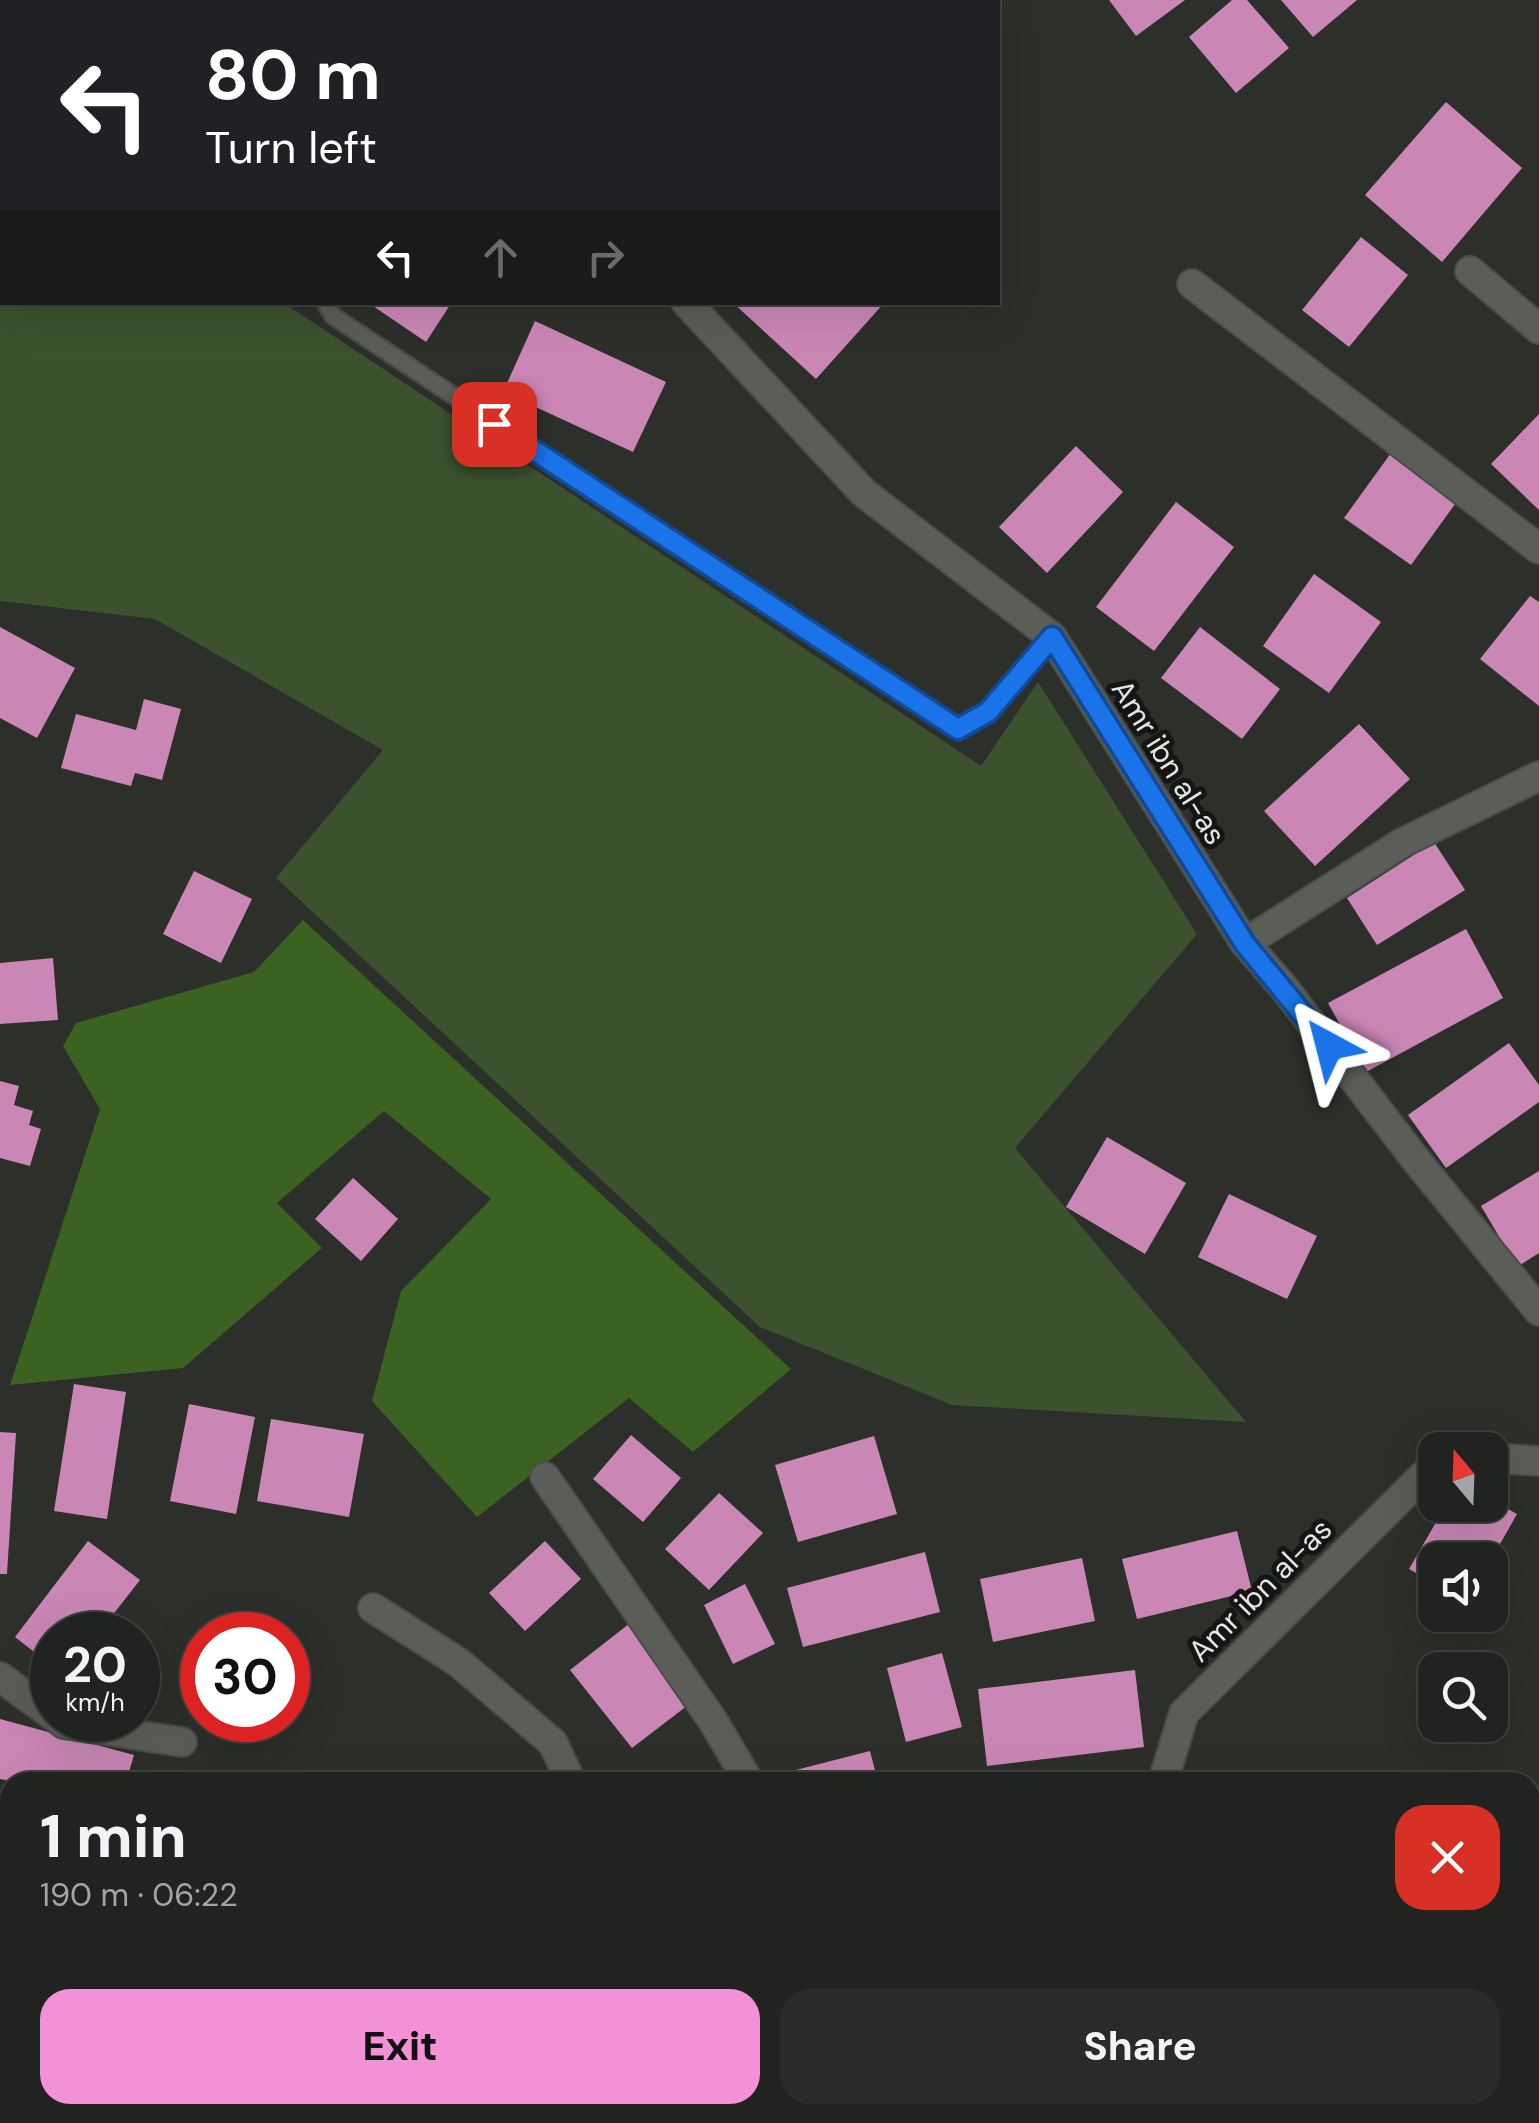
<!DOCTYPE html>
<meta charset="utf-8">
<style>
body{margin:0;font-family:"DM Sans",sans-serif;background:#292b29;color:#f1f3f6;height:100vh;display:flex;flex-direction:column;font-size:38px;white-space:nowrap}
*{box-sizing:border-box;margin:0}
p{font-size:32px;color:#a2a4a5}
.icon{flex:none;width:55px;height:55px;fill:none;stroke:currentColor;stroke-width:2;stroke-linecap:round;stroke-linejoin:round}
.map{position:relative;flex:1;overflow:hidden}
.panel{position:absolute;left:0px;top:1772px;width:1540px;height:352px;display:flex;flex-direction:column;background:#212320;border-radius:30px 30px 0 0;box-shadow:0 10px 40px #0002,0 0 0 2px #3e403e}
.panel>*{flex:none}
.top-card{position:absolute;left:0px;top:0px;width:1000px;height:305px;box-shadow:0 10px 40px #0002,0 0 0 2px #3e403e;background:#202124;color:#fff;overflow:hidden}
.needle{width:65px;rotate:341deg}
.tools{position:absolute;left:1418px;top:1432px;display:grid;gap:20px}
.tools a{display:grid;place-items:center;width:90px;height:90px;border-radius:20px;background:#212320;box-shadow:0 10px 40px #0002,0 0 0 2px #3e403e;font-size:50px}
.speed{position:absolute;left:30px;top:1612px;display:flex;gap:20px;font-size:50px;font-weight:700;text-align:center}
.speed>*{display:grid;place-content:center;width:130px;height:130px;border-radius:50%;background:#212320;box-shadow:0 10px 40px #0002,0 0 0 2px #3e403e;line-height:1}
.speed small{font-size:25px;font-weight:400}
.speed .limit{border:15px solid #d22;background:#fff;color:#111}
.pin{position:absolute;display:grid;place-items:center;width:85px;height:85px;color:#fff;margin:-42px;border-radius:20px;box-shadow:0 5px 15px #0006}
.me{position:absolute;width:110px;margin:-55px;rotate:322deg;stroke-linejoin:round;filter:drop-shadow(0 0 8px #0008)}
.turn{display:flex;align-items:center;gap:35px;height:210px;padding:0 40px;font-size:45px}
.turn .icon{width:130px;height:130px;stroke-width:2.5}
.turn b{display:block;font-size:70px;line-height:85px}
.lanes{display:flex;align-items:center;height:95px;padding:0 40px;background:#0003;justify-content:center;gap:50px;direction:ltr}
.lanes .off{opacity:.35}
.round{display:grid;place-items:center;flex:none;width:105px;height:105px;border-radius:30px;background:#292b29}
.head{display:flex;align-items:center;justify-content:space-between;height:170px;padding:0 40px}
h1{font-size:60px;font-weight:800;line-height:75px}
.cta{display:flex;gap:20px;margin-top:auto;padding:20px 40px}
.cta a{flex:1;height:115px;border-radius:30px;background:#f291d6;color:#111;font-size:40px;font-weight:800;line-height:115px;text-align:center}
.cta a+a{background:#292b29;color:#f1f3f6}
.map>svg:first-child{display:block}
.green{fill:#3c522f}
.forest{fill:#3c6221}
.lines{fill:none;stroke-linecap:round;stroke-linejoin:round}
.stream{stroke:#7d986b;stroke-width:12}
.building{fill:#ca87b6}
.service-casing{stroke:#4a4d49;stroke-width:20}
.minor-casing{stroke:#4a4d49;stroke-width:32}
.service{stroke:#5a5d58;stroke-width:15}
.minor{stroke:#5a5d58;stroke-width:28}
.route-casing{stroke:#114b97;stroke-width:25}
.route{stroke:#1a73e8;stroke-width:18}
.labels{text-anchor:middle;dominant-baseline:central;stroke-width:10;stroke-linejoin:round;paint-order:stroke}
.street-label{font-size:30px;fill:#e4e6e3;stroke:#151614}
</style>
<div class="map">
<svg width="1539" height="2123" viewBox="0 0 1539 2123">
<rect width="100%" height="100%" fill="#2c2f2a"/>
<g class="green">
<path d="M 0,0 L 250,2 L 2,2 L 2,302 L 284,303 L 981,766 L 1038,682 L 1197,934 L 1015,1148 L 1246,1422 L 952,1405 L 760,1327 L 276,878 L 383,750 L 155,619 L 0,601 Z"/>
<path d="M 1539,1785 L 1539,2123 L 1497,2123 L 1493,2115 L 1530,2115 L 1530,1790 Z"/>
</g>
<path class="forest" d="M 303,920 L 791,1369 L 693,1452 L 629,1398 L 477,1517 L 372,1401 L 401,1291 L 491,1199 L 384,1111 L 277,1203 L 322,1248 L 183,1368 L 10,1385 L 100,1109 L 63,1046 L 76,1023 L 254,972 Z"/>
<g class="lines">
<path class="stream" d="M 1530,1865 L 1539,1862"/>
</g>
<g class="building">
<path d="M 1109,0 L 1185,0 L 1136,36 Z"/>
<path d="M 1232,0 L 1247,0 L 1289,48 L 1236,93 L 1189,37 Z"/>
<path d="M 1281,0 L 1357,0 L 1313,37 Z"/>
<path d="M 1446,102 L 1522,168 L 1442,262 L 1365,195 Z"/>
<path d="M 1361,237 L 1408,275 L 1349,347 L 1302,310 Z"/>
<path d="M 367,302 L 452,302 L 426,342 Z"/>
<path d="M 732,302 L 885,302 L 816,379 Z"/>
<path d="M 535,321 L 666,382 L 633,452 L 503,392 Z"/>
<path d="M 1539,414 L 1539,510 L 1491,464 Z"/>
<path d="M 1076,446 L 1123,492 L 1047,573 L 999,527 Z"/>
<path d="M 1391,453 L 1458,500 L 1411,565 L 1344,518 Z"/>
<path d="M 1176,502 L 1234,547 L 1154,651 L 1096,607 Z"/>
<path d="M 1314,574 L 1381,622 L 1329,693 L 1263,646 Z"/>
<path d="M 1530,596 L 1539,602 L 1539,706 L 1480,659 Z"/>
<path d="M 0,627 L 75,668 L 37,738 L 0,718 Z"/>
<path d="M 1200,627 L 1280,689 L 1242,739 L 1161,678 Z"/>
<path d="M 144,699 L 181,709 L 162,780 L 135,773 L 131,786 L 61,768 L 76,714 L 136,730 Z"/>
<path d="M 1359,724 L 1410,779 L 1315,866 L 1264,811 Z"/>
<path d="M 1434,842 L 1465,890 L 1377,945 L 1347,898 Z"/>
<path d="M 194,871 L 252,899 L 221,963 L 163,934 Z"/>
<path d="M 1466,929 L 1503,998 L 1366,1072 L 1328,1003 Z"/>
<path d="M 53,958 L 58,1020 L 0,1024 L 0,963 Z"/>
<path d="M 1509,1043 L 1539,1085 L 1539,1102 L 1446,1168 L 1408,1115 Z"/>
<path d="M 0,1081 L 19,1086 L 14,1105 L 33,1111 L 29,1125 L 41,1129 L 30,1166 L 0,1158 Z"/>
<path d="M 1107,1137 L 1186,1183 L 1145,1254 L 1066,1207 Z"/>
<path d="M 1539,1171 L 1539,1253 L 1517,1267 L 1481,1206 Z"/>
<path d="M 353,1178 L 398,1219 L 361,1261 L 315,1219 Z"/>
<path d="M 1229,1194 L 1317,1236 L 1287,1299 L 1198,1257 Z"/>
<path d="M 74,1384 L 126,1392 L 107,1519 L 54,1511 Z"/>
<path d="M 189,1404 L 255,1417 L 236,1514 L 170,1501 Z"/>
<path d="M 271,1419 L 364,1434 L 349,1517 L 257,1501 Z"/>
<path d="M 0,1432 L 16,1433 L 7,1574 L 0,1574 Z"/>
<path d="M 631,1435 L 681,1478 L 643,1522 L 593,1479 Z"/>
<path d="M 874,1436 L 897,1514 L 798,1542 L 775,1465 Z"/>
<path d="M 719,1493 L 763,1533 L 709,1590 L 665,1549 Z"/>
<path d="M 1490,1499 L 1517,1514 L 1491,1560 L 1435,1560 L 1435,1584 L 1409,1569 L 1446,1505 L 1490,1505 Z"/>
<path d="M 1237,1531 L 1252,1591 L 1137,1619 L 1122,1559 Z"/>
<path d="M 88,1541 L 140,1580 L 97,1635 L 52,1635 L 52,1666 L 15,1637 Z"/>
<path d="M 545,1541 L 581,1579 L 525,1631 L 489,1593 Z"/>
<path d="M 925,1552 L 940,1612 L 803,1647 L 787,1588 Z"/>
<path d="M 1082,1558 L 1095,1621 L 993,1642 L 980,1579 Z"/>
<path d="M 745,1584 L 775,1644 L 733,1664 L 704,1605 Z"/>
<path d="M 634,1620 L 696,1699 L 632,1748 L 570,1670 Z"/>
<path d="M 942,1653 L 962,1727 L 906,1742 L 887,1668 Z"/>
<path d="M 1135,1670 L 1144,1747 L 987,1766 L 978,1689 Z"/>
<path d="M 0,1719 L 134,1755 L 126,1782 L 15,1782 L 0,1779 Z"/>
<path d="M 870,1751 L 878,1782 L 791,1782 L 788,1772 Z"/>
<path d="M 0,1933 L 10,1959 L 10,2059 L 0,2063 Z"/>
<path d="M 523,2115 L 690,2115 L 693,2119 L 687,2123 L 532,2123 Z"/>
<path d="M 1272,2115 L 1347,2115 L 1349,2123 L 1275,2123 Z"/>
</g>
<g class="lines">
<g class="service-casing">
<path id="service" d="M 325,302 L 333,316 L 958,729 L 989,712 L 1052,637"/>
</g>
<g class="minor-casing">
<g id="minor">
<path d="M 364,0 L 367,2"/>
<path d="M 614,0 L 615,2"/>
<path d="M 1470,271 L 1539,329"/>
<path d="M 1192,284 L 1539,549"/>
<path d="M 686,302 L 864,493 L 1052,637 L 1245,943 L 1285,989 L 1416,1160 L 1539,1311"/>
<path d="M 1245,943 L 1402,843 L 1539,776"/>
<path d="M 1490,1458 L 1539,1461"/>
<path d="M 545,1477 L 713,1721 L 749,1782"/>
<path d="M 373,1608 L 458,1662 L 553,1743 L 571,1782"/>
<path d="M 0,1677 L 52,1715"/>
<path d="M 59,1720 L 64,1724 L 182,1742"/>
<path d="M 1163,1782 L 1184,1713 L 1435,1464"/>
<path d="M 0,1865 L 10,1864"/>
<path d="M 1240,2115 L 1244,2123"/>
<path d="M 510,2123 L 518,2115"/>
</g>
</g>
<use href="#service" class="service"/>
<use href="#minor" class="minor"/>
</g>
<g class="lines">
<g class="route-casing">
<path id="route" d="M 494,424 L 958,729 L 988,712 L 1052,637 L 1245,944 L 1329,1046"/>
</g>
<use href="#route" class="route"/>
</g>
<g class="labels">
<g class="street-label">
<text transform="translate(1169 762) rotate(58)">Amr ibn al-as</text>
<text transform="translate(1260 1590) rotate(-45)">Amr ibn al-as</text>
</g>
</g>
</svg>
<div class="tools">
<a><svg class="needle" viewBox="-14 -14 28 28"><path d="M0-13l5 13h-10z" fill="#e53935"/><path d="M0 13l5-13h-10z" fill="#a2a4a5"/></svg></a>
<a><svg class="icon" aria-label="sound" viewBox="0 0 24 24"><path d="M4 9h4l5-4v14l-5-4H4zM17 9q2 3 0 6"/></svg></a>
<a><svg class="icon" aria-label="search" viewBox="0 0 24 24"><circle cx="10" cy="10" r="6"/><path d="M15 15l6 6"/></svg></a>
</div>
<div class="speed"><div>20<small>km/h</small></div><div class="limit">30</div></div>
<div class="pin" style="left:494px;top:424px;background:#d93025"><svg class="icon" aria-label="arrive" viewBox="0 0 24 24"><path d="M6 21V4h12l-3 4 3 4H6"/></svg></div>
<svg class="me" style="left:1329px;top:1046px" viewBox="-20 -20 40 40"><path d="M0-17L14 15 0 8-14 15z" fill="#1a73e8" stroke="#fff" stroke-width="4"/></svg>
<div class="top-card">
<div class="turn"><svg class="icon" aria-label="left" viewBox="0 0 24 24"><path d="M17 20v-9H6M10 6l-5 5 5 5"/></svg><div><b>80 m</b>Turn left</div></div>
<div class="lanes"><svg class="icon" aria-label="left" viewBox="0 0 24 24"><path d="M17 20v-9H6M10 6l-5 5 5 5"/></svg><svg class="icon off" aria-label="ahead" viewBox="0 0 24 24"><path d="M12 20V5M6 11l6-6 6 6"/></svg><svg class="icon off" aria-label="right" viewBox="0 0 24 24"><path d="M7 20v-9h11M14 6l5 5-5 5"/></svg></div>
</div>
<section class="panel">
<div class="head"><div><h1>1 min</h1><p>190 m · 06:22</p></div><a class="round" style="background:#d93025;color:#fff"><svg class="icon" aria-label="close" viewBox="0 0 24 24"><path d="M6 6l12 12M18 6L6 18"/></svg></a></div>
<div class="cta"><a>Exit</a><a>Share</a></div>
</section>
</div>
